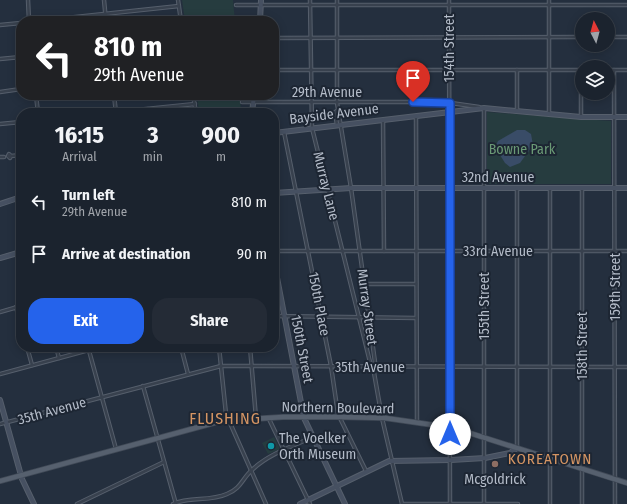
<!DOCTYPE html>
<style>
body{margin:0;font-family:"Fira Sans Condensed",sans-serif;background:#242b36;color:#f1f3f6;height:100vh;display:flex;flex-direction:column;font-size:15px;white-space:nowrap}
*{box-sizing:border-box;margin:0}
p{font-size:13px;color:#a0a4aa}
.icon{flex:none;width:22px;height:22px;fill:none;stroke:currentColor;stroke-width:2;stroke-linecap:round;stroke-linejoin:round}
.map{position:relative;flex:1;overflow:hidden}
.panel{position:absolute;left:16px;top:108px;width:263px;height:244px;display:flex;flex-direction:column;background:#1b232e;border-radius:16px;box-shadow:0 2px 10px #0003,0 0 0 1px #39404a}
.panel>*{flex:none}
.guide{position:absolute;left:16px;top:16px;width:263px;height:84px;border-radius:16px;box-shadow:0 2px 10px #0003,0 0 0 1px #39404a;background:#202124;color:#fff;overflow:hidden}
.needle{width:26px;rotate:354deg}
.buttons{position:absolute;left:575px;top:12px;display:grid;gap:8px}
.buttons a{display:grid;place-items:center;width:40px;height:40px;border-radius:50%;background:#1b232e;box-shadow:0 2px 10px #0003,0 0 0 1px #39404a;font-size:20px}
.pin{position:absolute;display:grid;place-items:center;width:34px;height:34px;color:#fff;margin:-41px -17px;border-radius:50% 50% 50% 0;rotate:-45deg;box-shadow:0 0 4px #0007}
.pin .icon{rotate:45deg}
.me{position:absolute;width:44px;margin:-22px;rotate:0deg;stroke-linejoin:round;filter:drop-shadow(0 0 3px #0008)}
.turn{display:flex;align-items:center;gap:14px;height:84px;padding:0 12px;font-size:18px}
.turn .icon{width:52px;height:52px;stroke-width:2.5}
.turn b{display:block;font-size:28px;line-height:34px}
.eta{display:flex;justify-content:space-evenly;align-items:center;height:68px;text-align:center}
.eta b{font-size:24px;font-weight:700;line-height:28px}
.button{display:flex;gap:8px;margin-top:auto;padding:8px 12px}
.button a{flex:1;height:46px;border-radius:16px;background:#2563eb;color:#fff;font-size:16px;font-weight:700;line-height:46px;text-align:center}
.button a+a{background:#242b36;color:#f1f3f6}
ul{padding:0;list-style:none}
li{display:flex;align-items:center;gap:12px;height:52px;padding:0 12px}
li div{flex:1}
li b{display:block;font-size:15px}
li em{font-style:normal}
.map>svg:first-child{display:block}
.green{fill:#263c3f}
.water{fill:#394c67}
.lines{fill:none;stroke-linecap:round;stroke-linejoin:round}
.street-casing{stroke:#565f6c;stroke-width:4.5}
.secondary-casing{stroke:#565f6c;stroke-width:6}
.primary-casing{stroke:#414a57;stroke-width:6}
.street{stroke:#38414e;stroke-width:2.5}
.secondary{stroke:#465061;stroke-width:4}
.primary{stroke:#56606e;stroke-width:4.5}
.route-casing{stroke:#184099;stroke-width:10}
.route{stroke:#2563eb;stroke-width:7}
.culture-dot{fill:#0f9aa8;stroke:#1d2633;stroke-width:1.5}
.education-dot{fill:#8d6e63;stroke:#1d2633;stroke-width:1.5}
.labels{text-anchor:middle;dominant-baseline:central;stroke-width:4;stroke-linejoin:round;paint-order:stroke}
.street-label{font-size:14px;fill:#b4bcc9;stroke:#1d2633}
.park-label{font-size:14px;fill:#6b9a76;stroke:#1d2633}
.poi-label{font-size:14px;fill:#b4bcc9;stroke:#1d2633;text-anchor:start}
.neighbourhood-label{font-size:15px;letter-spacing:1px;fill:#d59563;stroke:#1d2633}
.quarter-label{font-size:16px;letter-spacing:1px;fill:#d59563;stroke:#1d2633}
</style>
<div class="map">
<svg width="627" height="504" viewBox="0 0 627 504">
<rect width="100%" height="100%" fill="#242f3e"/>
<g class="green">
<path d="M 182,0 L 233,0 L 235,21 L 185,21 Z"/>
<path d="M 197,95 L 240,95 L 241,113 L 199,113 Z"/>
<path d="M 487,112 L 611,121 L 611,184 L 489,184 L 487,182 Z"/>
<path d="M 274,437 L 280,449 L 268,454 L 262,443 Z"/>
</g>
<path class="water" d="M 517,130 L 525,130 L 531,134 L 533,145 L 520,163 L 510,167 L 505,163 L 495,147 L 498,141 Z"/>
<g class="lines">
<g class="street-casing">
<g id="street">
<path d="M 28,0 L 29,21"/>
<path d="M 104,0 L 106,21"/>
<path d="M 178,0 L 181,21"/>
<path d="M 310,0 L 312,128 L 370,362 L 373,367"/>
<path d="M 337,0 L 337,103 L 351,188 L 375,362 L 373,367 L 382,418 L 402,504"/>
<path d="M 449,0 L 450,504"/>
<path d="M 549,0 L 549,114"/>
<path d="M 236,5 L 627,5"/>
<path d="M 38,21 L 179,6"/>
<path d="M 0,25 L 21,23"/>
<path d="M 608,37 L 627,37"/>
<path d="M 274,38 L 582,37"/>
<path d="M 0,59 L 21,57"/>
<path d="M 274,70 L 582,70"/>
<path d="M 581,70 L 581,117"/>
<path d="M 608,70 L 627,70"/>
<path d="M 614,70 L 615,504"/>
<path d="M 0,92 L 21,89"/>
<path d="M 36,95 L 38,113"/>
<path d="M 114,95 L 116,113"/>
<path d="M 193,95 L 196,113"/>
<path d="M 242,102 L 444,102 L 479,107"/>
<path d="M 484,108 L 484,504"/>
<path d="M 148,109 L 148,113"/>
<path d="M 517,111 L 517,70"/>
<path d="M 107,113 L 195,104"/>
<path d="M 416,116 L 417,423"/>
<path d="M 383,120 L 384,251"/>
<path d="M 0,124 L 21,122"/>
<path d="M 337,125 L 335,112 L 338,110"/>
<path d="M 284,132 L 331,366 L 338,414 L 366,471"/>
<path d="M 11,156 L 10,158 L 8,156 L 9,154 L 11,156 L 21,155"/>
<path d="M 0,157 L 4,157"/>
<path d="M 550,188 L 550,504"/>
<path d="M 582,188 L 582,504"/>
<path d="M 274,251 L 627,251"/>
<path d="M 364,284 L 416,284"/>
<path d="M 16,307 L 21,326"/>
<path d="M 0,312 L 21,306"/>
<path d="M 274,316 L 416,318"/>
<path d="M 27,347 L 32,365"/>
<path d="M 56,347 L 59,358"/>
<path d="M 88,347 L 116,449"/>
<path d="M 181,347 L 188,374"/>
<path d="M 219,347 L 226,414 L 266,504"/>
<path d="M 250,347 L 256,418"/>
<path d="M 0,374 L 100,347"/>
<path d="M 143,386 L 176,504"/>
<path d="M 269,419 L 310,504"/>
<path d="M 0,424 L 221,366 L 627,367"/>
<path d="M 517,447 L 517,188"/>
<path d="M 77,504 L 164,462"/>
<path d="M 173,504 C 190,496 209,502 227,494 C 242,488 242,478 253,469 C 269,454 293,446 313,437"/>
<path d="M 402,504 L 518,504"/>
</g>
</g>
<g class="secondary-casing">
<g id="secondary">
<path d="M 260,21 L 261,0"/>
<path d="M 252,113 L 254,95"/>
<path d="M 274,133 L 484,108 L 581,117 L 627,117"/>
<path d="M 274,193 L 351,188 L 627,188"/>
<path d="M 0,204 L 21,197"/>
<path d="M 0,258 L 21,252"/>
<path d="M 274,262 L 304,418 L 345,504"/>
<path d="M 0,400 L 22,479 L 34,504"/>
<path d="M 300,504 L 389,461 L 451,460 L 485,458 L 510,453 L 517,448"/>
</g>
</g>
<g class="primary-casing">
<path id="primary" d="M 0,481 L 221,421 L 283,417 L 337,417 L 385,418 L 454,428 L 627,483"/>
</g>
<use href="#street" class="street"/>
<use href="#secondary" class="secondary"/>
<use href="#primary" class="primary"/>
</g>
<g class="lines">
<g class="route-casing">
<path id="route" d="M 413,102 L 450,103 L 450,434"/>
</g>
<use href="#route" class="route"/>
</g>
<circle class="culture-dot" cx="271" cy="446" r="4"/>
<circle class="education-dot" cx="495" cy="464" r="4"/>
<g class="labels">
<g class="street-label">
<text transform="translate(449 48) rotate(-90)">154th Street</text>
<text x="327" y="92">29th Avenue</text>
<text transform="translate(334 114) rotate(-7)">Bayside Avenue</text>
<text x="498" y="177">32nd Avenue</text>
<text transform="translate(326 186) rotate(76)">Murray Lane</text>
<text x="498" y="251">33rd Avenue</text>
<text transform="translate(615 287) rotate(-90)">159th Street</text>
<text transform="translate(319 304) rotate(79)">150th Place</text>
<text transform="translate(484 306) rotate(-90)">155th Street</text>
<text transform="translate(367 307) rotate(82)">Murray Street</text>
<text transform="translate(582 346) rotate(-90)">158th Street</text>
<text transform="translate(302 349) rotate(79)">150th Street</text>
<text x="370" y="367">35th Avenue</text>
<text transform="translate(338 408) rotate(1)">Northern Boulevard</text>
<text transform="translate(52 411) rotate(-15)">35th Avenue</text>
</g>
<g class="park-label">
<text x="522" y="149">Bowne Park</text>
</g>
<g class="poi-label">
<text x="279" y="438">The Voelker<tspan x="279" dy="16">Orth Museum</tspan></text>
<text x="495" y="479" text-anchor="middle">Mcgoldrick</text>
</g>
<g class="neighbourhood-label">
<text x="550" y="459">KOREATOWN</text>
</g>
<g class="quarter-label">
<text x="225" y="418">FLUSHING</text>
</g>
</g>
</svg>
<div class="buttons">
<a><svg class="needle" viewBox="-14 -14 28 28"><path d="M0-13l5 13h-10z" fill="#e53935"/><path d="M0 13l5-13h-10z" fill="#a0a4aa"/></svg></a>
<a><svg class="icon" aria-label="layers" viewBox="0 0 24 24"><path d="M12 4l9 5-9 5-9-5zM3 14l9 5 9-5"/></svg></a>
</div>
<div class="pin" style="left:413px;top:102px;background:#d93025"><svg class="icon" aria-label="arrive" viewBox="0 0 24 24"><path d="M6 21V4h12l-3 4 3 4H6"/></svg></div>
<svg class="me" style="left:450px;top:434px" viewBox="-20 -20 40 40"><circle r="19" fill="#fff"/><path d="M0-13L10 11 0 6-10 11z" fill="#2563eb"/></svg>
<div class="guide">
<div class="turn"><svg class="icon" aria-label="left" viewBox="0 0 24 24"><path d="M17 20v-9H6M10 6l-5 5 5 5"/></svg><div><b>810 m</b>29th Avenue</div></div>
</div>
<section class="panel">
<div class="eta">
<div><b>16:15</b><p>Arrival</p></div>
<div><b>3</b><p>min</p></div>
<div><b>900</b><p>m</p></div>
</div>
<ul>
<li><svg class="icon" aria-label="left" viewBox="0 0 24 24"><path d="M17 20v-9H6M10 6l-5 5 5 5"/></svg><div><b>Turn left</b><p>29th Avenue</p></div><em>810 m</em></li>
<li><svg class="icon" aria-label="arrive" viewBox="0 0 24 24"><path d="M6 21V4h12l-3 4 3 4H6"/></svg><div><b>Arrive at destination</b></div><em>90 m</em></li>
</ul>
<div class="button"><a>Exit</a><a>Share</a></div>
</section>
</div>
